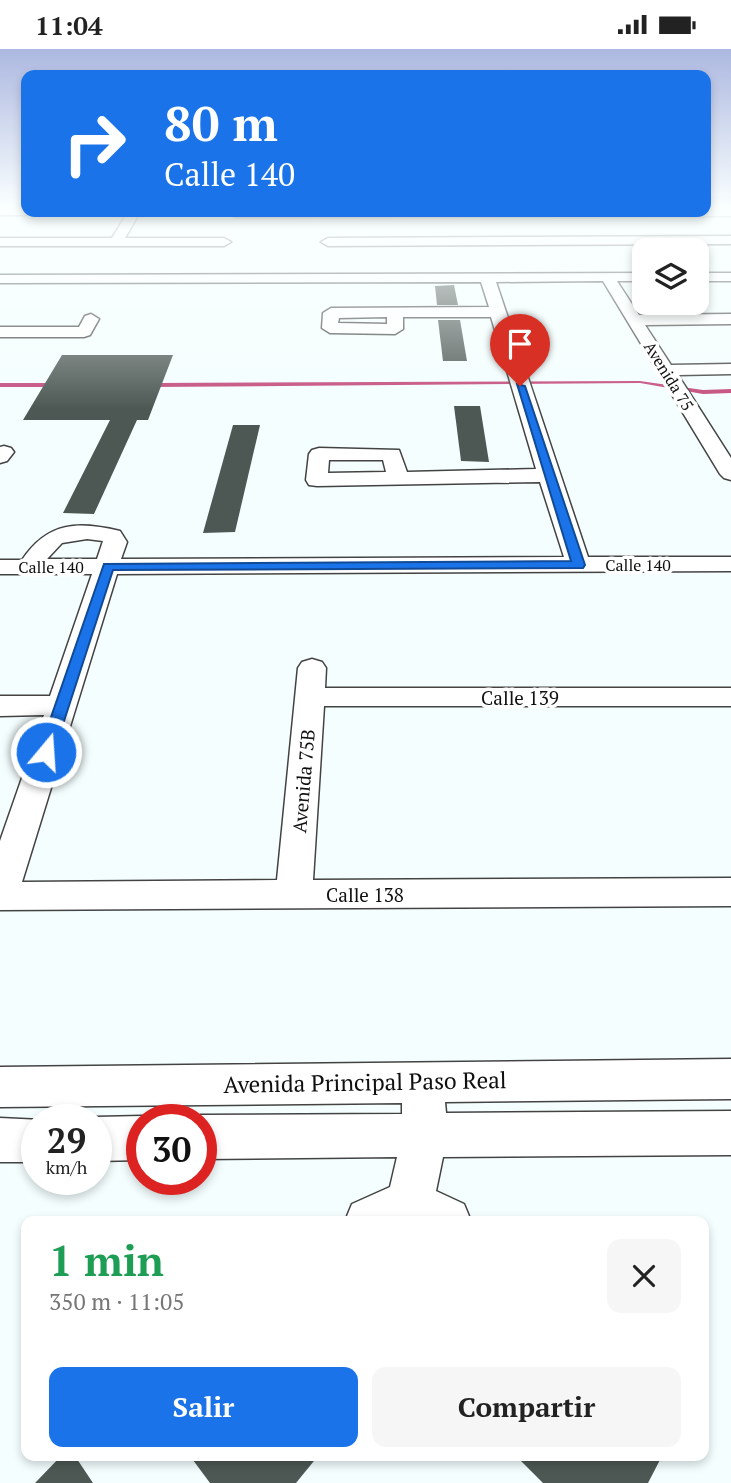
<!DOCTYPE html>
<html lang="es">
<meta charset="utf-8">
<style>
body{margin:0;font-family:"PT Serif",serif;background:#f6f6f6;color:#222;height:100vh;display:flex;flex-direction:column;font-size:26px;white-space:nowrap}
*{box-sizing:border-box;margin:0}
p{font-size:23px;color:#767676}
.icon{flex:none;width:38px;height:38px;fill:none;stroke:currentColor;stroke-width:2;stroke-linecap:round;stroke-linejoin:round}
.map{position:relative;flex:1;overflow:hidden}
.panel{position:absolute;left:21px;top:1167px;width:688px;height:245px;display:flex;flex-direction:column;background:#fff;border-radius:14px;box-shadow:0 4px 10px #0003}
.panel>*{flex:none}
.guide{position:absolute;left:21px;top:21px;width:690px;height:147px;border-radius:14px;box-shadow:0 4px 10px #0003;background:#1a73e8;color:#fff;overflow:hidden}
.buttons{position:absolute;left:632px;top:189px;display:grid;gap:14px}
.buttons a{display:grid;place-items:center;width:77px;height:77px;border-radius:14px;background:#fff;box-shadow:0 4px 10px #0003;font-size:35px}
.speed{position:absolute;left:21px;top:1055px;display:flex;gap:14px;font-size:35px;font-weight:700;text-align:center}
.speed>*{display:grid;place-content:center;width:91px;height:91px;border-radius:50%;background:#fff;box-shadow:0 4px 10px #0003;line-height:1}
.speed small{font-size:18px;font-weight:400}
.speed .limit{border:10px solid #d22;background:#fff;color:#111}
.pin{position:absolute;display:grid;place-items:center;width:60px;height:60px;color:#fff;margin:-72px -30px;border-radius:50% 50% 50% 0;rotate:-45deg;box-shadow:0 0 7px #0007}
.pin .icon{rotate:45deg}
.me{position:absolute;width:77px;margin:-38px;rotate:18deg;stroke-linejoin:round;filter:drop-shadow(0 0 5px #0008)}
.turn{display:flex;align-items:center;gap:24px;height:147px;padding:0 28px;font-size:32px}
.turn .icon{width:91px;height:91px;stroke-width:2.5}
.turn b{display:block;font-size:49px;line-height:60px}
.round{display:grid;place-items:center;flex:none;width:74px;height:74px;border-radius:14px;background:#f6f6f6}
.summary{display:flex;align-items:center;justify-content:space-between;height:119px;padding:0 28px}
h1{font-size:42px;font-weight:800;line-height:52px;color:#1e9e55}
.primary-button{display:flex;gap:14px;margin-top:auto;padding:14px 28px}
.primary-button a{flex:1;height:80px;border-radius:14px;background:#1a73e8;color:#fff;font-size:28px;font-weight:800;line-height:80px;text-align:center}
.primary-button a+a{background:#f6f6f6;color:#222}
.status{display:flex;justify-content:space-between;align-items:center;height:49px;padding:0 35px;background:#fff;direction:ltr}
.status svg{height:19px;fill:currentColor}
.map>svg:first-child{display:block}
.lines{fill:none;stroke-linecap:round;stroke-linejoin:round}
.stream{fill:#c3497b;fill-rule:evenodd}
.building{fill:#4d5854}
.minor-casing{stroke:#434343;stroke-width:3}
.minor{fill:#fff;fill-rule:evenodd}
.route{fill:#1a73e8;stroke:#114b97;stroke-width:2}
.labels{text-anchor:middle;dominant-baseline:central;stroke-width:7;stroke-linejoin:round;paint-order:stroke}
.far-street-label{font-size:16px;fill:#101010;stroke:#fff}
.street-label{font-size:19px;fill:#101010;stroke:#fff}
.near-street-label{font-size:23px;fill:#101010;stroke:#fff}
</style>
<div class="status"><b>11:04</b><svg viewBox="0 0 49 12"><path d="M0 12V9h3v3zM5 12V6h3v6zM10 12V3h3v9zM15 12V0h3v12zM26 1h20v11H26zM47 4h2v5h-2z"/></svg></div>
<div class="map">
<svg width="731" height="1434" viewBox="0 0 731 1434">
<rect width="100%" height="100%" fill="#f4fefe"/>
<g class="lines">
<g class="stream">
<path d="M 640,332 L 703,341 L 731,340 L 731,344 L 703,345 L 640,334 L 152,338 L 149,336 L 152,334 Z"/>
<path d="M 0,334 L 54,334 L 57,336 L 54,338 L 0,338 Z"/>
</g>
</g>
<g class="building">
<path d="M 454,236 L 458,256 L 437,256 L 435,237 Z"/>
<path d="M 438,271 L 460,271 L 467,312 L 443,312 Z"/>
<path d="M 62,306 L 173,306 L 148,371 L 137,371 L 94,465 L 63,464 L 110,371 L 23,371 Z"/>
<path d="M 454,357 L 480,357 L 489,413 L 461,412 Z"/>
<path d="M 233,376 L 260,376 L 235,483 L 203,484 Z"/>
<path d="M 61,1407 L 75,1407 L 93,1434 L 35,1434 Z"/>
<path d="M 190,1407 L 318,1407 L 296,1434 L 210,1434 Z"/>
<path d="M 516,1407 L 662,1407 L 648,1434 L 543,1434 Z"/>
</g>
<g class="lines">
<g class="minor-casing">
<g id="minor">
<path d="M 0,159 L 26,159 L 26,163 L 31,163 L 26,166 L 0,166 Z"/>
<path d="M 705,159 L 731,159 L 731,167 L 235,168 L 229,164 L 705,163 Z"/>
<path d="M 128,163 L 140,163 L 125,189 L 224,189 L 231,193 L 224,197 L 0,197 L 0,189 L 112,189 Z"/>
<path d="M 731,187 L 731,195 L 328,197 L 321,193 L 328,189 Z"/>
<path d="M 644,224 L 644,232 L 617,232 L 639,266 L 731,265 L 731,275 L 645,276 L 671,316 L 731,315 L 731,325 L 678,326 L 731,409 L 731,431 L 724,429 L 720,425 L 603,232 L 496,233 L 588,508 L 731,508 L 731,522 L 117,525 L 22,833 L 277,831 L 298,619 L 302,613 L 312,610 L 322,613 L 326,619 L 325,639 L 731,639 L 731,657 L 324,657 L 313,831 L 731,829 L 731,857 L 0,861 L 0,792 L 44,666 L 0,667 L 0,647 L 50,647 L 92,525 L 0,525 L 0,511 L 22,511 C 48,472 79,472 120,482 L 127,493 L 121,510 L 564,508 L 540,433 L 317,437 L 309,436 L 306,431 L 309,405 L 312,401 L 319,399 L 399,401 L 407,423 L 536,420 L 491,268 L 403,268 L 403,280 L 395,285 L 330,284 L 322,279 L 323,264 L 331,259 L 489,258 L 481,233 L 0,234 L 0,226 ZM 387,268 L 387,275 L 338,274 L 339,269 ZM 329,411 L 383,411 L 386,423 L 328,424 ZM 87,490 L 103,492 L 97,510 L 47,510 L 62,494 Z"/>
<rect x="696" y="224" width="35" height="8"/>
<path d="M 91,265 L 99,270 L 90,286 L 84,288 L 0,288 L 0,278 L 79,278 L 85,267 Z"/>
<path d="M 4,397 L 11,399 L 14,403 L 7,412 L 0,414 L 0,398 Z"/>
<path d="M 731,1010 L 731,1050 L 445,1053 L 446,1064 L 731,1062 L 731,1106 L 443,1108 L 436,1142 L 464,1155 L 471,1172 L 345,1172 L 352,1155 L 390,1138 L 397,1108 L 201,1110 L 201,1071 L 189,1071 L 201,1066 L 402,1065 L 402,1054 L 0,1058 L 0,1018 Z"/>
<path d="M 142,1067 L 152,1071 L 142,1071 L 142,1111 L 96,1112 L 96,1071 L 89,1071 L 96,1068 Z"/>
<path d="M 0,1069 L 42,1071 L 37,1071 L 37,1113 L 0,1113 Z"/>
</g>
</g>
<use href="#minor" class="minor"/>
</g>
<linearGradient id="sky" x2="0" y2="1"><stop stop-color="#acb8e0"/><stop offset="0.44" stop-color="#faffff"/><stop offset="1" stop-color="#faffff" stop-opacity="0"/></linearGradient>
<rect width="731" height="360" fill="url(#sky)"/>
<path class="route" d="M 517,335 L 525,337 L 585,516 L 583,519 L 113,521 L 54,703 L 46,709 L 41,707 L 39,703 L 104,515 L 571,512 Z"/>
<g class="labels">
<g class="far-street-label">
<text transform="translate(669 327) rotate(58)">Avenida 75</text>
<text x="638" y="516">Calle 140</text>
<text x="51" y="518">Calle 140</text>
</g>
<g class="street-label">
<text x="520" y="648">Calle 139</text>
<text transform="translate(303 732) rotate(-85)">Avenida 75B</text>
<text x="365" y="845">Calle 138</text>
</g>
<g class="near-street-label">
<text transform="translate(365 1033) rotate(-1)">Avenida Principal Paso Real</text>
</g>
</g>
</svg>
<div class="buttons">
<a><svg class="icon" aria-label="layers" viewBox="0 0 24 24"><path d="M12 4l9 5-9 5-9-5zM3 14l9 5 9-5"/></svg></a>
</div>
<div class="speed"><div>29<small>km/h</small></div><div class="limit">30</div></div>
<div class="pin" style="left:520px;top:337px;background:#d93025"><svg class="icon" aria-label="arrive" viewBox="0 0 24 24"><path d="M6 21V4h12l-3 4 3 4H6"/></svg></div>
<svg class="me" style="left:46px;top:703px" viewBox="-20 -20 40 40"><circle r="17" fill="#1a73e8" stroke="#fff" stroke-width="3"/><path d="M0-11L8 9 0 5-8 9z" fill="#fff"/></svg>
<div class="guide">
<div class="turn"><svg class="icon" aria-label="right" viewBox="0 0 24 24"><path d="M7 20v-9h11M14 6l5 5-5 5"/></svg><div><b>80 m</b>Calle 140</div></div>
</div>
<section class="panel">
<div class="summary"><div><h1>1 min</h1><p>350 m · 11:05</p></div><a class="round"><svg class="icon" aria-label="close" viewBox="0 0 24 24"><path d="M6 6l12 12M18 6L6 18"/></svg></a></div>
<div class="primary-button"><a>Salir</a><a>Compartir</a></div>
</section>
</div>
